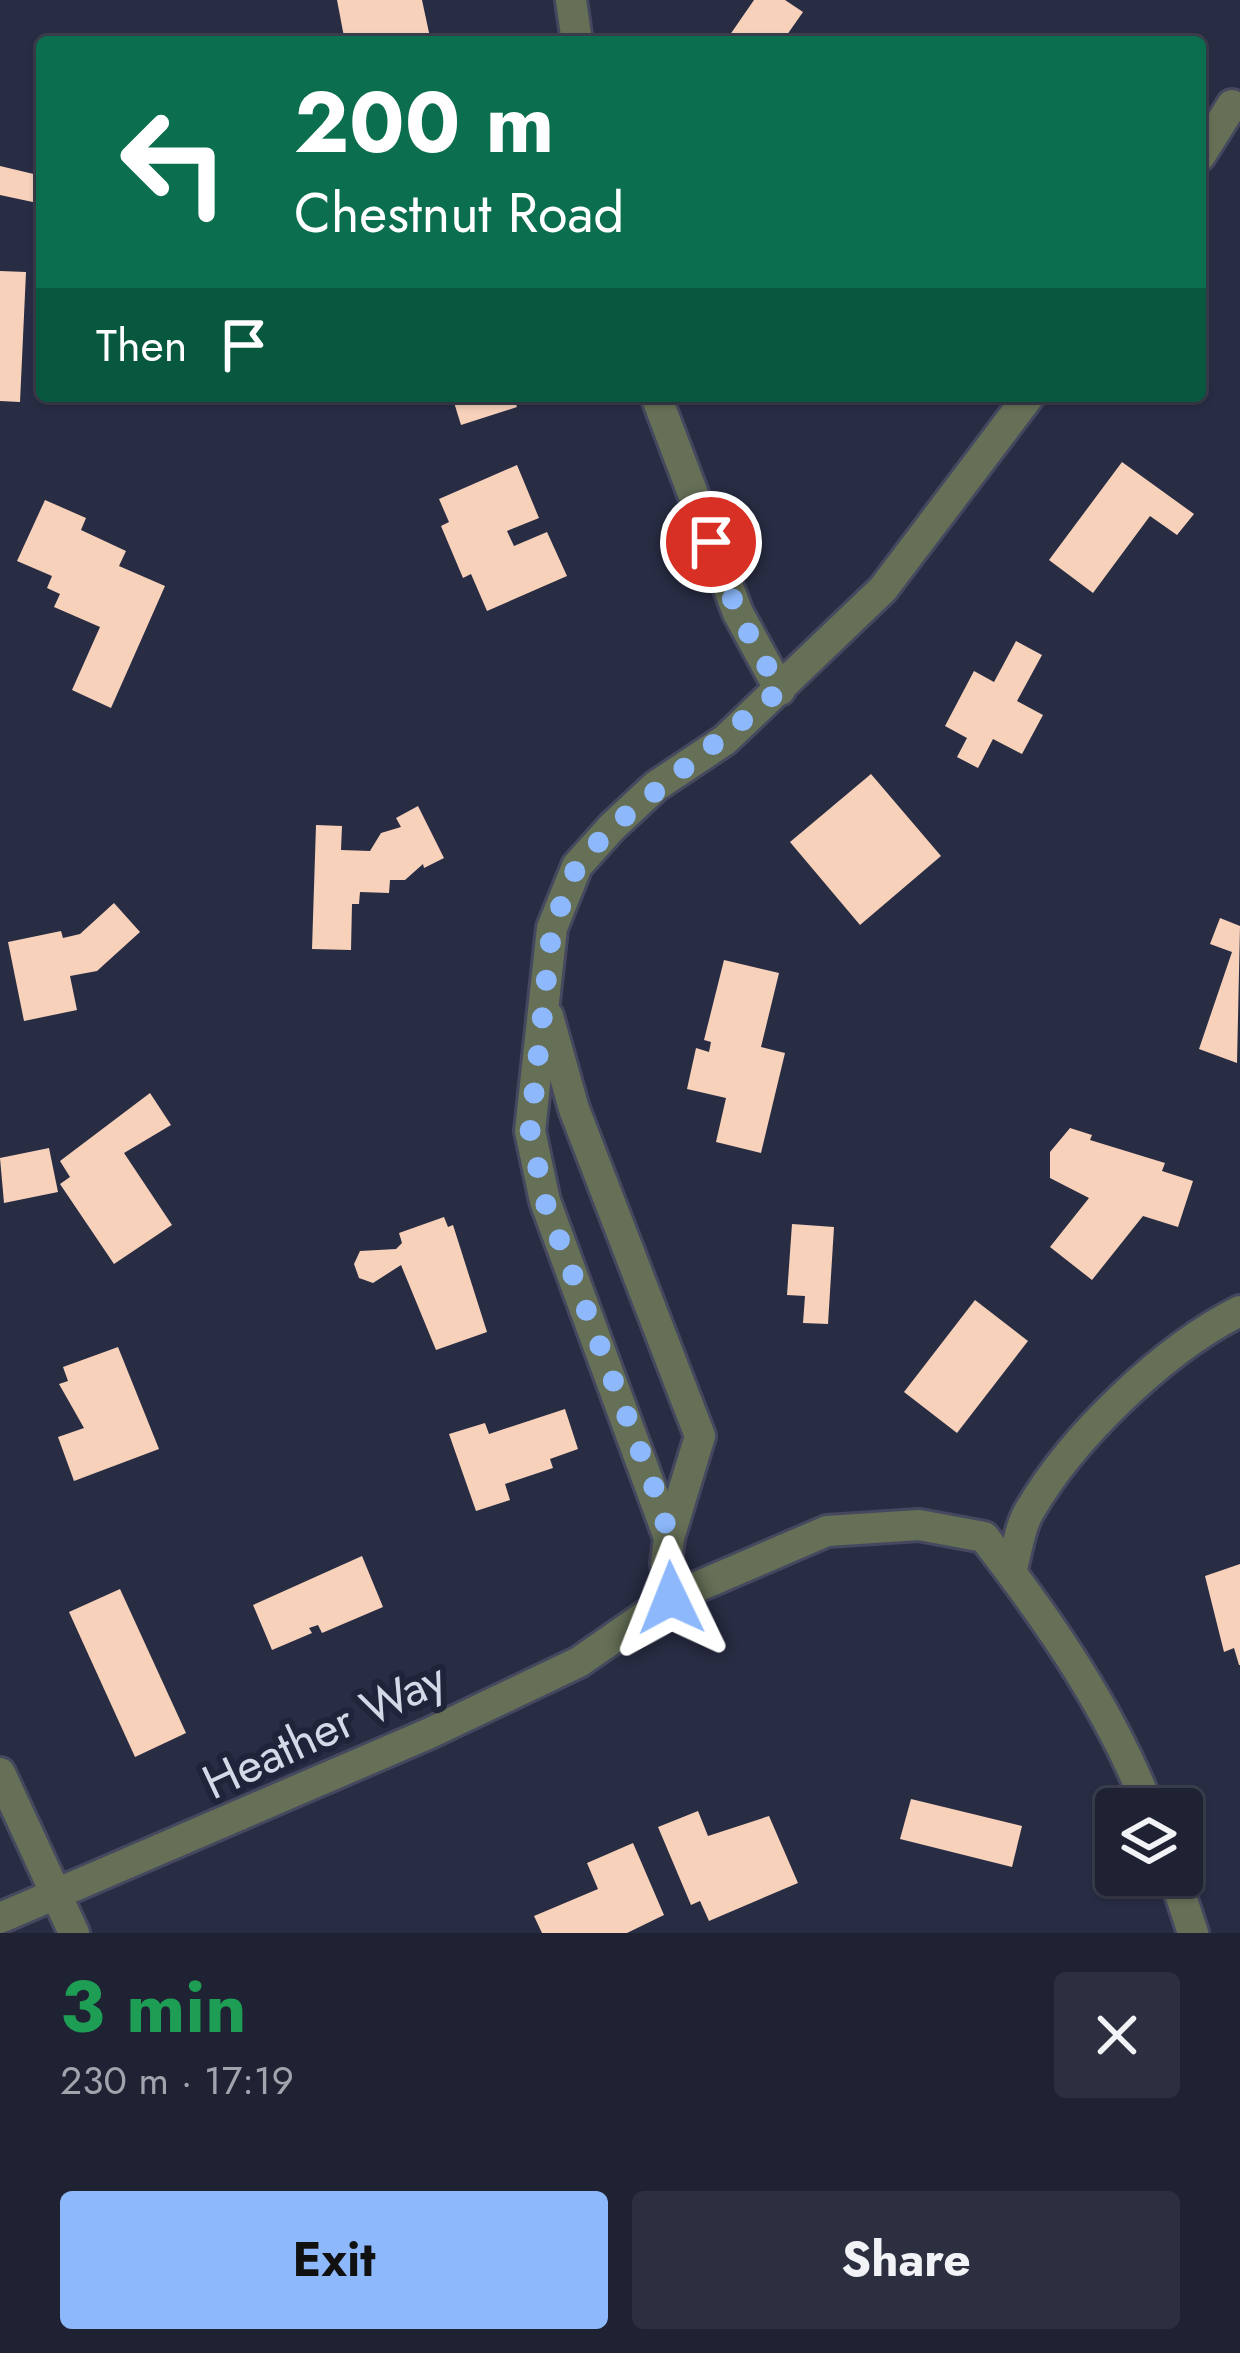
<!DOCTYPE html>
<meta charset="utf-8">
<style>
body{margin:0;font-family:Jost,sans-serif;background:#2c2f3f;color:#f1f3f6;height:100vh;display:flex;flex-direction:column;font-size:45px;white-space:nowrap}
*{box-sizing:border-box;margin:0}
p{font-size:39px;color:#a1a4ac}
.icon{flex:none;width:66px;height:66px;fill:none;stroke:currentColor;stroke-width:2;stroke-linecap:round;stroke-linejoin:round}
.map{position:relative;height:1933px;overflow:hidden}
.panel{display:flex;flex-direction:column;background:#1f2233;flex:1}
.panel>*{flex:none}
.banner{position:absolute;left:36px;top:36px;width:1170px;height:366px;border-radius:12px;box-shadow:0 3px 9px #0004,0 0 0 3px #3c3f4e;background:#0b6e4f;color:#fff;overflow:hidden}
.buttons{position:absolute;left:1095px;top:1788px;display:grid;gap:24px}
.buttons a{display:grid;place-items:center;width:108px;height:108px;border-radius:12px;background:#1f2233;box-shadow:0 3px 9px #0004,0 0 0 3px #3c3f4e;font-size:60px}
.pin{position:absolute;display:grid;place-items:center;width:102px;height:102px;color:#fff;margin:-51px;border:6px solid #fff;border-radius:50%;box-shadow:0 3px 12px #0007}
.me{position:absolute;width:132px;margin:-66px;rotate:358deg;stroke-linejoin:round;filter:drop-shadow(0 0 9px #0008)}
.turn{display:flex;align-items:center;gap:42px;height:252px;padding:0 60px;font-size:54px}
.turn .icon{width:156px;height:156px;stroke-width:2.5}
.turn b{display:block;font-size:84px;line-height:102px}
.then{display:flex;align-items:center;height:114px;padding:0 60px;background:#0003;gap:24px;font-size:45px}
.round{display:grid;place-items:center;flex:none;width:126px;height:126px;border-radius:12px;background:#2c2f3f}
.head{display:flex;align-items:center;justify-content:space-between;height:204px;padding:0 60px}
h1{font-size:72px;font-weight:700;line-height:90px;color:#1e9e55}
.primary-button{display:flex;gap:24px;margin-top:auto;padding:24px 60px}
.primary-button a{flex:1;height:138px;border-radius:12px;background:#8db9fc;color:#111;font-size:48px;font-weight:700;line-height:138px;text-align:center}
.primary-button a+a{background:#2c2f3f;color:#f1f3f6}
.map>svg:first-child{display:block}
.building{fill:#f7d1ba}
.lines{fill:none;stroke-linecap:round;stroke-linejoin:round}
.minor-casing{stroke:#45485e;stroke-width:36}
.minor{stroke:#667057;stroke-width:30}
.route{stroke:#8db9fc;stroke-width:21;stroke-dasharray:0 37.8}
.labels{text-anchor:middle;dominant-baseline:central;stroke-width:12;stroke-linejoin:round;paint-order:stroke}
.street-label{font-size:48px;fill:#d5d8e7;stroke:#20243a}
</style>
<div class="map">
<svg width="1240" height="1933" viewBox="0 0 1240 1933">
<rect width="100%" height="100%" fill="#292d44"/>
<g class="building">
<path d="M 337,0 L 422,0 L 431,42 L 345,42 Z"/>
<path d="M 754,0 L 785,0 L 803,12 L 782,42 L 725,42 Z"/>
<path d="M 0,166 L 42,176 L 42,204 L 0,195 Z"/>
<path d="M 0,271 L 26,272 L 20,402 L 0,401 Z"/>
<path d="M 452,396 L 513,396 L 517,407 L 461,425 Z"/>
<path d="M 1122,462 L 1194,514 L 1177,535 L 1150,516 L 1093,593 L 1049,560 Z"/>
<path d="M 517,465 L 539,518 L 507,531 L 514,546 L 547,532 L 567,576 L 487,611 L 471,574 L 463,578 L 441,526 L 449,522 L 439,499 Z"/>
<path d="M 45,500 L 86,518 L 81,530 L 126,551 L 119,566 L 165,586 L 111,708 L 72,690 L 100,627 L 54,607 L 60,594 L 47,588 L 52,576 L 17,561 Z"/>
<path d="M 1016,641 L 1042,655 L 1017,701 L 1043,715 L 1022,754 L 993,739 L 978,768 L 957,757 L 967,738 L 945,726 L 974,671 L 994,682 Z"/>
<path d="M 871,774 L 941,856 L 860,925 L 790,842 Z"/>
<path d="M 418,806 L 444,858 L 424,868 L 423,864 L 405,880 L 390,880 L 389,893 L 360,892 L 359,904 L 352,904 L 351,950 L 312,949 L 316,825 L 342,826 L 341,850 L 370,851 L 381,833 L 401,827 L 396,818 Z"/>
<path d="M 114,903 L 140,932 L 97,971 L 70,976 L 77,1010 L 24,1021 L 8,942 L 61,931 L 63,938 L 80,934 Z"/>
<path d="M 1220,918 L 1240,926 L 1237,1063 L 1199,1049 L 1232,952 L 1210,944 Z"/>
<path d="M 724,960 L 779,973 L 761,1047 L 785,1053 L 761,1153 L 716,1142 L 726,1098 L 687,1089 L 696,1048 L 709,1052 L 711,1042 L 704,1040 Z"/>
<path d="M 150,1093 L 171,1125 L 124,1153 L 172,1225 L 114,1264 L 60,1184 L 70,1177 L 60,1161 Z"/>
<path d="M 1070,1128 L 1092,1135 L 1090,1140 L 1165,1163 L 1162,1171 L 1193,1181 L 1178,1227 L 1143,1216 L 1092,1280 L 1050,1247 L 1089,1198 L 1050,1178 L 1050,1152 Z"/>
<path d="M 49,1148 L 58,1192 L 4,1203 L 0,1158 Z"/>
<path d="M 444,1217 L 448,1227 L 453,1225 L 487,1332 L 436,1350 L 401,1265 L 373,1283 L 359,1278 L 354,1264 L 360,1251 L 396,1249 L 402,1243 L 399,1233 Z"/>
<path d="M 792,1224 L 834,1227 L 828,1324 L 803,1323 L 805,1296 L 787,1295 Z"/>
<path d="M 975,1300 L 1028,1341 L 957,1433 L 904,1392 Z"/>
<path d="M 118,1347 L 159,1449 L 74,1481 L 58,1437 L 84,1428 L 59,1384 L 68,1381 L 63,1367 Z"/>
<path d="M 565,1409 L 578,1449 L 550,1459 L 553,1468 L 505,1484 L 510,1500 L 476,1511 L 449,1434 L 485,1423 L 489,1434 Z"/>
<path d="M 362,1556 L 383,1607 L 322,1633 L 318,1625 L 309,1628 L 312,1633 L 272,1650 L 253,1605 Z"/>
<path d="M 1240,1564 L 1240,1665 L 1239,1665 L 1234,1648 L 1224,1652 L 1205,1576 Z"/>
<path d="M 120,1589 L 186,1733 L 135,1757 L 69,1612 Z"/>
<path d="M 911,1799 L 1022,1826 L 1012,1867 L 900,1839 Z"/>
<path d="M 698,1811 L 708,1836 L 769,1816 L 798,1883 L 709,1921 L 700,1901 L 691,1905 L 658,1827 Z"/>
<path d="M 633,1843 L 664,1915 L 627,1933 L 542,1933 L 534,1916 L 598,1889 L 587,1863 Z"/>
</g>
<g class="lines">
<g class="minor-casing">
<g id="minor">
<path d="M 571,0 L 577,42"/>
<path d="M 1200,156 L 1232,105"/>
<path d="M 656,396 L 738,613 L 780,690"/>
<path d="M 548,1016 L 574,1109 L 700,1436 L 669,1538 L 666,1564 L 671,1598"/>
<path d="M 669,1538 L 545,1201 L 530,1131 L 552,928 L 577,866 L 612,827 L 656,786 L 725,740 L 883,589 L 1029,396"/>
<path d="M 1011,1572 C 1017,1553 1019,1527 1030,1510 C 1073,1436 1164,1349 1240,1311"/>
<path d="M 0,1773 L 74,1933"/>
<path d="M 1174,1875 L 1193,1933"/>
<path d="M 0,1918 L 430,1733 L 579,1662 L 671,1598 L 827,1531 L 919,1525 L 984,1537 C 1049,1621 1111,1710 1149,1809"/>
</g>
</g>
<use href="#minor" class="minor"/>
</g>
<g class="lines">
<path class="route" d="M 671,1598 L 669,1538 L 660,1503 L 545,1202 L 530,1130 L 552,928 L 577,866 L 612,827 L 780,690 L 738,614 L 711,542"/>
</g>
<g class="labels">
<g class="street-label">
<text transform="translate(324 1730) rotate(-25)">Heather Way</text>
</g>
</g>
</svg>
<div class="buttons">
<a><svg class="icon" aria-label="layers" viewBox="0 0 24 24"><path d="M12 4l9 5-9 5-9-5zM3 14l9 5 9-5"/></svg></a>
</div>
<div class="pin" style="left:711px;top:542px;background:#d93025"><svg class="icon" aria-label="arrive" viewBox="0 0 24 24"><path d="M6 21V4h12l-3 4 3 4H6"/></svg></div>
<svg class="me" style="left:671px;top:1598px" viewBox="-20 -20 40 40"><path d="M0-17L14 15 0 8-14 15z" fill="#8db9fc" stroke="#fff" stroke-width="4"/></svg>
<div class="banner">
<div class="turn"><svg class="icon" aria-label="left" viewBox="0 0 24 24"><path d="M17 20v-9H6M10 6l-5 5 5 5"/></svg><div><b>200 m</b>Chestnut Road</div></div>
<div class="then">Then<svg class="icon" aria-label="arrive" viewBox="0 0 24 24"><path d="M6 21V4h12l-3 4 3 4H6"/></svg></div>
</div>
</div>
<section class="panel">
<div class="head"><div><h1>3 min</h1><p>230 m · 17:19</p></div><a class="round"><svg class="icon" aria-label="close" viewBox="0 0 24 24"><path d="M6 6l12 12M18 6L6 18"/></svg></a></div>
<div class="primary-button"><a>Exit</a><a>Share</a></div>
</section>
